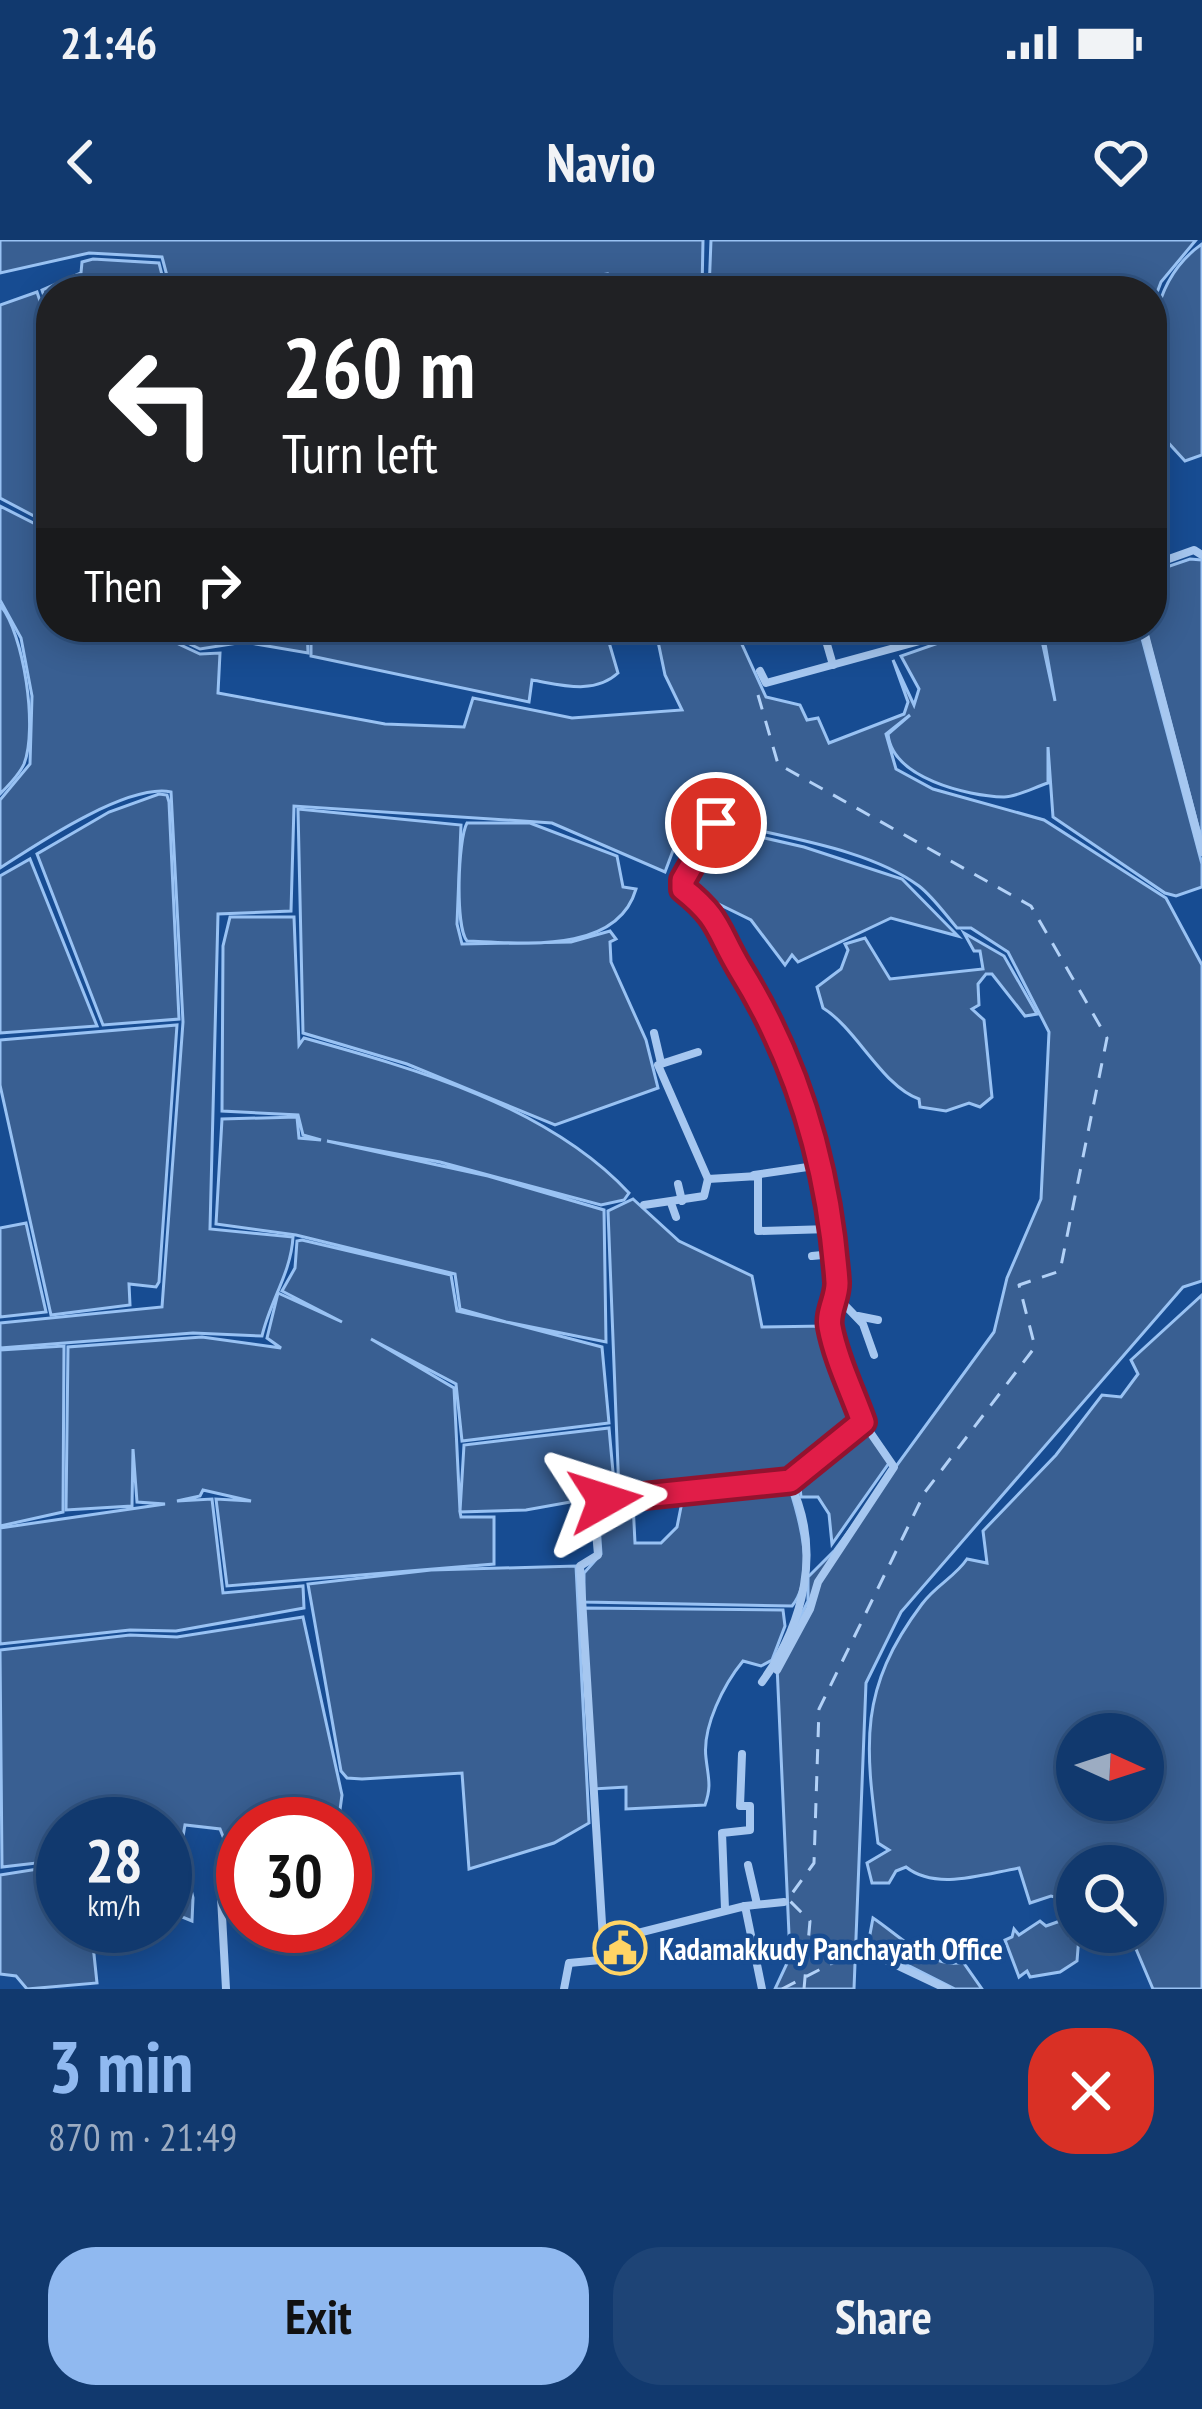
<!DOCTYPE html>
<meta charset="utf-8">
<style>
body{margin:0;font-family:"PT Sans Narrow",sans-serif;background:#1e4476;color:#f1f3f6;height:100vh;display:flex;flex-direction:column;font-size:45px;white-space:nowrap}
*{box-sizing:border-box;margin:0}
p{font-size:39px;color:#9cacc2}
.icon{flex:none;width:66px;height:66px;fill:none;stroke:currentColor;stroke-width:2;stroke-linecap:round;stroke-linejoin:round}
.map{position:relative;height:1749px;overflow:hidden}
.drawer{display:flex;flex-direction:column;background:#11396e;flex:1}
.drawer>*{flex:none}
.top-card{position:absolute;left:36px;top:36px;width:1131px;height:366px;border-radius:48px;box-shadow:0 6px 30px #0003,0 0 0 3px #305381;background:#202124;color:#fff;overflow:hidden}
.needle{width:78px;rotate:93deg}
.buttons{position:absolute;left:1056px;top:1473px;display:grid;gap:24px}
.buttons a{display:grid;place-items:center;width:108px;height:108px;border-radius:50%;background:#11396e;box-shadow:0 6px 30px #0003,0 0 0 3px #305381;font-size:60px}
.speed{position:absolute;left:36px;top:1557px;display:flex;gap:24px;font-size:60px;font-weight:700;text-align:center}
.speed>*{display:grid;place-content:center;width:156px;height:156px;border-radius:50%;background:#11396e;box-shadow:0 6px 30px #0003,0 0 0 3px #305381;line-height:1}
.speed small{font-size:30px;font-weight:400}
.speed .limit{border:18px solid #d22;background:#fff;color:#111}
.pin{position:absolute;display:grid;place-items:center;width:102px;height:102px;color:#fff;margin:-51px;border:6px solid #fff;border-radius:50%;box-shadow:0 3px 12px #0007}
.me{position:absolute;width:132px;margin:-66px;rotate:84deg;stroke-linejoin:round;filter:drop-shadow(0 0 9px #0008)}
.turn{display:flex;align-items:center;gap:42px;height:252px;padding:0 48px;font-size:54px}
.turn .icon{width:156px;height:156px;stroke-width:2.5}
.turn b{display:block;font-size:84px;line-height:102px}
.then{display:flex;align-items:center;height:114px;padding:0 48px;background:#0003;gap:24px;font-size:45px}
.round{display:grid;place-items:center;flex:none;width:126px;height:126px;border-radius:48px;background:#1e4476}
.summary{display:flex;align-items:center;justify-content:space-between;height:204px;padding:0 48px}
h1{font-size:72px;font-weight:600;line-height:90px;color:#90b9f0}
.primary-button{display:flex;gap:24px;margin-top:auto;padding:24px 48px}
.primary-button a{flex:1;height:138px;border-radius:48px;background:#90b9f0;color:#111;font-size:48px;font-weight:600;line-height:138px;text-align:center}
.primary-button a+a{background:#1e4476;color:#f1f3f6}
.status{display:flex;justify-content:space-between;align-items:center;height:84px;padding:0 60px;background:#11396e;direction:ltr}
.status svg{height:33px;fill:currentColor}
header{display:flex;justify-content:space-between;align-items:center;height:156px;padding:0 48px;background:#11396e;font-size:54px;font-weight:600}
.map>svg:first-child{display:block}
.water{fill:#395f92;stroke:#99c2f3;stroke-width:3;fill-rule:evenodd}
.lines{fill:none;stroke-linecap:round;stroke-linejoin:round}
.ferry{stroke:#b2d1f7;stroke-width:3;stroke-dasharray:15 12;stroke-linecap:butt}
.minor{stroke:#a6c7f0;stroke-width:8}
.route-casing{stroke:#92132f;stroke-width:30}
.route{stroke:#e11d48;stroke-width:21}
.labels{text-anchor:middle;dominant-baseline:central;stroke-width:9;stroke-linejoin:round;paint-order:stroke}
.poi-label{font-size:30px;font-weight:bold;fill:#fff;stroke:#174c92;text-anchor:start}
</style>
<div class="status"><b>21:46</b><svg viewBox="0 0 49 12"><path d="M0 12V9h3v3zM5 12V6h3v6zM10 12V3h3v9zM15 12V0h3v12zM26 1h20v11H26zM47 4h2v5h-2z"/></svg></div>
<header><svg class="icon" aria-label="back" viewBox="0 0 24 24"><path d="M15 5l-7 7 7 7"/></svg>Navio<svg class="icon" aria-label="heart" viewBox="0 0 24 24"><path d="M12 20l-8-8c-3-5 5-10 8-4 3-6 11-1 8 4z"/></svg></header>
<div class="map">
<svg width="1202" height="1749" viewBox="0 0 1202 1749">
<rect width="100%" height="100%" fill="#174c92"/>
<g class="water">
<path d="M 0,0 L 703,0 L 702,51 L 606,51 L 607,34 L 499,51 L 171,51 L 162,17 L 89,13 L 0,33 Z"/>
<path d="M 711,0 L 1196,0 L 1161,42 L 1152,66 L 1152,51 L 709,51 Z"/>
<path d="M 1202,4 L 1202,215 L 1185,221 L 1163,197 L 1152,200 C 1152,131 1138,49 1202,4 Z"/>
<path d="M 93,19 L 159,23 L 166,51 L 51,51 L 51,77 L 42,50 L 81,33 L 82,22 Z"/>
<path d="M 37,52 L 51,94 L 51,285 L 0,258 L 0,65 Z"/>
<path d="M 0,266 L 51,292 L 51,387 L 142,387 L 200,414 L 220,413 L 218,453 L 385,484 L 464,487 L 473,458 L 572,478 L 682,470 L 665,435 L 655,387 L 734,387 L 766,457 L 800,465 L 807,480 L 818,478 L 829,503 L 904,474 L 908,462 L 893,420 L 914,465 L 919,449 L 901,416 L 984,387 L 1039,387 L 1055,461 L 1043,392 L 1049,387 L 1139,387 L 1202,624 L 1202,647 L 1176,656 L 1165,653 L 1053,577 L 1048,507 L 1048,543 C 1035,547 1017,557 1004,557 C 967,556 892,538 888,494 L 910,475 L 886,494 L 896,529 L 933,549 L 1044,580 L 1166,658 L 1202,725 L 1202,1041 L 1183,1047 L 901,1372 L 866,1443 L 854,1749 L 775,1749 L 790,1717 L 777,1425 L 808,1361 L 808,1337 L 835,1310 L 994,1092 L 1007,1038 L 1041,959 L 1049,792 L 1008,712 L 971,688 L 957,688 C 945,674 933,657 919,646 C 864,605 768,596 703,577 L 680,592 L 665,632 L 552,583 L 294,566 L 291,671 L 218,674 L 210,989 L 293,997 C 291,1033 270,1061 262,1096 L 193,1093 L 0,1108 L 0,1083 L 162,1067 L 183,782 L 171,552 C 128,543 37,604 0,628 L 0,560 L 30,524 L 32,456 L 21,398 L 0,360 Z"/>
<path d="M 1190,319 L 1202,320 L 1202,602 L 1145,387 L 1152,387 L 1152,332 Z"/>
<path d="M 0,365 C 24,393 38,489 24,524 C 19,535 8,546 0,554 Z"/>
<path d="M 154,387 L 307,387 L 308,413 L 244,402 L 200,409 Z"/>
<path d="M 311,387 L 651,387 L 608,399 L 618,433 C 594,455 562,445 532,440 L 529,462 L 311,416 Z"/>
<path d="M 159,554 L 167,555 L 169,562 L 179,779 L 103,785 L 37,614 L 109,572 Z"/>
<path d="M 298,569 L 461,585 L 457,684 L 462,704 L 571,702 L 610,691 L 616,699 L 610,702 L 611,722 L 646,800 L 658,848 L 555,885 L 407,824 L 303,793 Z"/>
<path d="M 467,583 L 530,583 L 617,616 L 623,647 L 636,649 C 617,715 521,703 467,701 C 455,687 458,599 467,583 Z"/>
<path d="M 717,587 L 804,607 L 902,639 L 958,696 L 891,678 L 798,722 L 792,715 L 785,725 L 751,680 L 686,648 Z"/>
<path d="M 30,619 L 97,786 L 0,793 L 0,636 Z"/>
<path d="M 230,677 L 294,677 L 299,805 L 304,798 C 416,829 548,866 629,953 L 624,960 L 601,965 L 440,922 L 327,901 L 488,936 L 604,970 L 606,1102 L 506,1082 L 602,1107 L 609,1183 L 462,1201 L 456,1144 L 371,1099 L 454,1148 L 460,1271 L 464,1205 L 609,1188 L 615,1254 L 526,1270 L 460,1272 L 461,1277 L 494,1277 L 494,1324 L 227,1346 L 216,1259 L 251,1261 L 203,1250 L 200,1256 L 177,1261 L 212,1259 L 223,1353 L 303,1346 L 304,1368 L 176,1391 L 130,1390 L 0,1404 L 0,1288 L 165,1264 L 137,1262 L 133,1209 L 132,1266 L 66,1270 L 68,1107 L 202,1097 L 281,1108 L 267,1098 L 278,1053 L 342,1082 L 282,1051 L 295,1028 L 297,1001 L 302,1000 L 451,1035 L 457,1071 L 506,1082 L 460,1069 L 455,1034 L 296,995 L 216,984 L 222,879 L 297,877 L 299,898 L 321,900 L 303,895 L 298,875 L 222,871 L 223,706 Z"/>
<path d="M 964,693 L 1004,716 L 1037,774 L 1025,776 L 992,734 L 986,734 L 978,744 L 979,765 L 972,769 L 984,780 L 992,857 L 980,867 L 969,863 L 946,871 L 920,867 L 919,859 C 883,847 856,788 823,768 L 817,747 L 841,729 L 848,710 L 845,704 L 865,698 L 890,739 L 983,729 L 980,711 L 974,711 Z"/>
<path d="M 177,785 L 159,1042 L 156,1047 L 129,1044 L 130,1065 L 51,1075 L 0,845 L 0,800 Z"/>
<path d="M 633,959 L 679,1001 L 752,1036 L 762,1087 L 825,1086 L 859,1182 L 787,1239 L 619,1253 L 608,971 Z"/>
<path d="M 26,983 L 46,1072 L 0,1077 L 0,988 Z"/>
<path d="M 1202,1055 L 1202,1749 L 1153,1749 L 1136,1709 L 1122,1692 L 1143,1692 L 1143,1626 L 1077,1626 L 1077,1663 L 1051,1656 L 1030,1663 L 1019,1628 C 984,1634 936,1651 906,1627 L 896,1631 L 889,1643 L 872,1643 L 867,1623 L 889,1610 L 878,1603 C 865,1504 858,1449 922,1364 C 936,1345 955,1337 967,1319 L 987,1323 L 983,1291 L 1056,1215 L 1102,1155 L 1121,1157 L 1138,1134 L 1131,1120 ZM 1077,1494 L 1143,1494 L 1143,1560 L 1077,1560 Z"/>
<path d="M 64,1106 L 63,1272 L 0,1286 L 0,1110 Z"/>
<path d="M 865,1188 L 889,1223 L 832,1304 L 829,1274 L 818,1257 L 801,1257 L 799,1238 Z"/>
<path d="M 789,1246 C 800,1280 816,1336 792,1366 L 584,1362 L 584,1333 L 601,1314 L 598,1269 L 633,1263 L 635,1303 L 661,1303 L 677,1287 L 683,1257 Z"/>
<path d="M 576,1326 L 589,1583 L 554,1603 L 469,1629 L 462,1533 L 362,1539 L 347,1538 L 341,1531 L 308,1344 L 431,1330 Z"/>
<path d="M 584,1368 L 783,1370 L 785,1386 L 772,1420 L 761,1426 L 743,1421 C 724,1444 702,1487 706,1518 C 708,1537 712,1546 705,1565 L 626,1569 L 626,1547 L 593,1549 Z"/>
<path d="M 303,1377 L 342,1555 L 339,1577 L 243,1584 L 243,1597 L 224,1599 L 220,1589 L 185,1585 L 181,1608 L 165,1612 L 165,1584 L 63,1584 L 63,1620 L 2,1627 L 0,1410 L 130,1395 L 177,1397 Z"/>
<path d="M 183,1614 L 193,1658 L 192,1681 L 175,1674 L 165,1684 L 165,1617 Z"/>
<path d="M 63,1625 L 63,1686 L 159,1686 L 93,1705 L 97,1743 L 27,1749 L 16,1736 L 0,1734 L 0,1635 Z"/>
<path d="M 873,1678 C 899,1695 931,1730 963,1722 L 982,1749 L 955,1749 L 868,1705 Z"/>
<path d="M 1063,1680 L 1070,1697 L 1079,1696 L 1077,1721 L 1060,1732 L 1030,1737 L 1027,1731 L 1019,1737 L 1005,1700 L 1012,1697 L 1014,1689 L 1019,1695 L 1040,1681 L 1046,1686 Z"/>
</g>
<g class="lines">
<g class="ferry">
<path d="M 758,455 L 778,524 L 1031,666 L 1107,798 L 1060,1031 L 1019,1045 L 1035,1107 L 925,1252 L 819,1469 L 814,1623 L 788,1659 L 810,1681 L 804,1749"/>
<path d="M 782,1749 L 850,1714"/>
</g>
<g class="minor">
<path d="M 1152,325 L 1194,310 L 1202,315"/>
<path d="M 822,387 L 833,425"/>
<path d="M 1143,387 L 1202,612"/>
<path d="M 760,431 L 766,443 L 971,387"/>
<path d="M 654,793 L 661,823"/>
<path d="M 698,812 L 658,825 L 708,939 L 758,936 L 758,991 L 830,989"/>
<path d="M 754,935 L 821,925"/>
<path d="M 678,944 L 682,961"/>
<path d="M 671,963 L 676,977"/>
<path d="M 644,965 L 704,956 L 708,939"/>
<path d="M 812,1016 L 833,1014"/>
<path d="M 836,1056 L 863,1084 L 874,1115"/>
<path d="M 858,1076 L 878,1080"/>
<path d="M 777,1430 L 810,1369 L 818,1342 L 894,1227 L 863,1182"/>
<path d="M 762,1442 C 804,1384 823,1309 789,1241"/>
<path d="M 748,1625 L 757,1664"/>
<path d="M 221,1657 L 226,1749"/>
<path d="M 745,1666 L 784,1662"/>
<path d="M 725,1669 L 722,1593 L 750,1590 L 750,1566 L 740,1566 L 742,1514"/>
<path d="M 858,1707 L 947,1749"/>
<path d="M 604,1716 L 580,1326 L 598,1315 L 594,1268 L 605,1260 L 789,1241 L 863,1182 C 852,1151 836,1118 830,1086 C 827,1072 838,1057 837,1042 C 828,930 799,825 740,729 C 717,691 722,679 683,649 L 683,640 L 716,583"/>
<path d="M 564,1749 L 569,1723 L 632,1717 L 630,1695 L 745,1666 L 762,1749"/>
</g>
</g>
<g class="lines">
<g class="route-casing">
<path id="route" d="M 605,1260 L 790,1241 L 863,1182 C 852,1151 836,1119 830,1087 C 827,1072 838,1057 837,1042 C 829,930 799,824 740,729 C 717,691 721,679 683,649 L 683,640 L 716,583"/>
</g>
<use href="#route" class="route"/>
</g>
<defs>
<g id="civic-ring" transform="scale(2.7)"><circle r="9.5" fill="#174c92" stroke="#ffd465" stroke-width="1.5"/><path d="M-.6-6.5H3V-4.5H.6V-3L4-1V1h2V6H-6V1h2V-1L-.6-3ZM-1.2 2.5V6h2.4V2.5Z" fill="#ffd465"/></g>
</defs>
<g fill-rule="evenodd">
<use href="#civic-ring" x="620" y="1708"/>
</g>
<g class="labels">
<g class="poi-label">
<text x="659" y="1708">Kadamakkudy Panchayath Office</text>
</g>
</g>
</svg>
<div class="buttons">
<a><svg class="needle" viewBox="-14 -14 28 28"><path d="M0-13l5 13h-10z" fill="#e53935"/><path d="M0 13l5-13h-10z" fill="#9cacc2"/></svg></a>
<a><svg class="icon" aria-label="search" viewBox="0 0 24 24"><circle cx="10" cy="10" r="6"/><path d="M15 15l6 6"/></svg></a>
</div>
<div class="speed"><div>28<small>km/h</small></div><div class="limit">30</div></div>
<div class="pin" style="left:716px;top:583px;background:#d93025"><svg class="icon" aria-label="arrive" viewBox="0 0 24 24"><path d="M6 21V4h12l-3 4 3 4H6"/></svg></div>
<svg class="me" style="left:605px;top:1260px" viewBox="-20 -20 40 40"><path d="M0-17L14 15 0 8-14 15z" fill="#e11d48" stroke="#fff" stroke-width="4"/></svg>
<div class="top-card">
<div class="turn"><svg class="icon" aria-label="left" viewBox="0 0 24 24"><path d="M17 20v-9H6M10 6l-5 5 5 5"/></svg><div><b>260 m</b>Turn left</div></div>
<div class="then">Then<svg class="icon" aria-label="right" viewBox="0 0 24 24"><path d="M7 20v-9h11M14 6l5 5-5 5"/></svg></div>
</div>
</div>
<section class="drawer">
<div class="summary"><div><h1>3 min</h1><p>870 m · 21:49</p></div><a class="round" style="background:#d93025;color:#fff"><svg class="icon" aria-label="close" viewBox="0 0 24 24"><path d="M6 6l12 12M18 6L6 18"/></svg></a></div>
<div class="primary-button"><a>Exit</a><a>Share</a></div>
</section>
